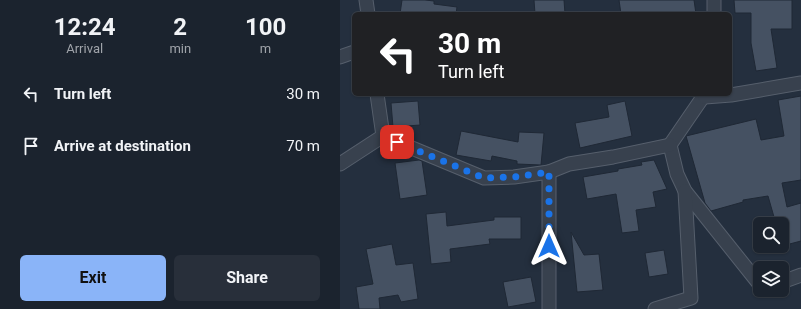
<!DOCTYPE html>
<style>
body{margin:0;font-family:Roboto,sans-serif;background:#282f3a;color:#f1f3f6;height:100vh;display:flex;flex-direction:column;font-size:15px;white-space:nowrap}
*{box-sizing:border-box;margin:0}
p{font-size:13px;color:#a0a4aa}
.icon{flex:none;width:22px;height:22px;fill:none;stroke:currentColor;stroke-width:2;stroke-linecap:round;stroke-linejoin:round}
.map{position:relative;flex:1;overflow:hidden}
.side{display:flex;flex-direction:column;background:#1b232e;width:340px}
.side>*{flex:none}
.guide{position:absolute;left:12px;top:12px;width:380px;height:84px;border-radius:6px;box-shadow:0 1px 3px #0004,0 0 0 1px #39404a;background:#202124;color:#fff;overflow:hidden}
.buttons{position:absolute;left:413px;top:217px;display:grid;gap:8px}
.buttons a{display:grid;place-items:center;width:36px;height:36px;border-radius:6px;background:#1b232e;box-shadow:0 1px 3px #0004,0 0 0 1px #39404a;font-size:20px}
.pin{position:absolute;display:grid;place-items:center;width:34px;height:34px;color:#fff;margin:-17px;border-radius:8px;box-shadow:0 2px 6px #0006}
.me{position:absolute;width:44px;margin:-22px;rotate:0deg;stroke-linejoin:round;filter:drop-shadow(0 0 3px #0008)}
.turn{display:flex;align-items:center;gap:14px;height:84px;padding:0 20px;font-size:18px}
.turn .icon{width:52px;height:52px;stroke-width:2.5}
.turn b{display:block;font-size:28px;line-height:34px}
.eta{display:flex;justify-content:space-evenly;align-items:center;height:68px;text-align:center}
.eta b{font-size:24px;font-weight:700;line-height:28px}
.cta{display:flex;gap:8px;margin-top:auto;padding:8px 20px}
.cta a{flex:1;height:46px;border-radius:6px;background:#8ab4f8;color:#111;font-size:16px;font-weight:700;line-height:46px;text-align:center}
.cta a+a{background:#282f3a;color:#f1f3f6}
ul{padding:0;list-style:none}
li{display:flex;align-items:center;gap:12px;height:52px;padding:0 20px}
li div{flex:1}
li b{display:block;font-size:15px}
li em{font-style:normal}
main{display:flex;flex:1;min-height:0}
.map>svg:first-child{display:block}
.building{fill:#455162;stroke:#1f2835}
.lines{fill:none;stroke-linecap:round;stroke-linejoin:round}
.minor-casing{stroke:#565f6c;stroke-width:15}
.minor{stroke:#38414e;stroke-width:13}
.route{stroke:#1a73e8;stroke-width:7;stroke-dasharray:0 12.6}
</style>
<main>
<section class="side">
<div class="eta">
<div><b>12:24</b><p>Arrival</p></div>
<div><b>2</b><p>min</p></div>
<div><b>100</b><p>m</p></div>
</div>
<ul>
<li><svg class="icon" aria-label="left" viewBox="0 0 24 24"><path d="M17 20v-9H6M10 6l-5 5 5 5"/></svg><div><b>Turn left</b></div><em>30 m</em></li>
<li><svg class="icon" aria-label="arrive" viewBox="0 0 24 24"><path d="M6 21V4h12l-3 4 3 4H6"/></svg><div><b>Arrive at destination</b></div><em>70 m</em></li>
</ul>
<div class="cta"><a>Exit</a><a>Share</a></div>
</section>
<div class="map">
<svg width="461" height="309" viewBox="0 0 461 309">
<rect width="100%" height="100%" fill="#242f3e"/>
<g class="building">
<path d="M 62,0 L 85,0 L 94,1 L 94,4 L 117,7 L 116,14 L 60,14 Z"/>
<path d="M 194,0 L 224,0 L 225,14 L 195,14 Z"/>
<path d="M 279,0 L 354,0 L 356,14 L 281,14 Z"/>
<path d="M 394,0 L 452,0 L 452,29 L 431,29 L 437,68 L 416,71 L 411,43 L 411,13 L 395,13 Z"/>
<path d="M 461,96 L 461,180 L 442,183 L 447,207 L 461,203 L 461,241 L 442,246 L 442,224 L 436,224 L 428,196 L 403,200 L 403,202 L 371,211 L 365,203 L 346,136 L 416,119 L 421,140 L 444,136 L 438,100 Z"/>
<path d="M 78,101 L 80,125 L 53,127 L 51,103 Z"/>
<path d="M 285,101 L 292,136 L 240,148 L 235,123 L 269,117 L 267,105 Z"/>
<path d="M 121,131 L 178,142 L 179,132 L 204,133 L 201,165 L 177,164 L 177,161 L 152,156 L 151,161 L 116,155 Z"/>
<path d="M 79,160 L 82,161 L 87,195 L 60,199 L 55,163 Z"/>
<path d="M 314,160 L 327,189 L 313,192 L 316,207 L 296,210 L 299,231 L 282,233 L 276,194 L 247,199 L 243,177 L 278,171 L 278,169 L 302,165 L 301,162 Z"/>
<path d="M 106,212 L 107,226 L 154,220 L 154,217 L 181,217 L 181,239 L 149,239 L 150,244 L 110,249 L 111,262 L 91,264 L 86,214 Z"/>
<path d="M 231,232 L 244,255 L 259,254 L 263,290 L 237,292 Z"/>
<path d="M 52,244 L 56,265 L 73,263 L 78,299 L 61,302 L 58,295 L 39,298 L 40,309 L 19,309 L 16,287 L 33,284 L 26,249 Z"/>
<path d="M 324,250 L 328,274 L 309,277 L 305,253 Z"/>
<path d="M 191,277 L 196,302 L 168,307 L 163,282 Z"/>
</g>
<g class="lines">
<g class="minor-casing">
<g id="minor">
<path d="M 26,0 L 28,14"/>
<path d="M 374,0 L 374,14"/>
<path d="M 0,57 L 14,52"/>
<path d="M 37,94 L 43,136 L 144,178 L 174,177 L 209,172 L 209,309"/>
<path d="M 365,94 L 330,145 L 337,174 L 345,191 L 420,285"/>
<path d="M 365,97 L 391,95 L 461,83"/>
<path d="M 0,164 L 43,136"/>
<path d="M 209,172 L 229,164 L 273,157 L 330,145"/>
<path d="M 442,282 L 461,275"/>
<path d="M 315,309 L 351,298 L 345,191"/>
</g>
</g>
<use href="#minor" class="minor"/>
</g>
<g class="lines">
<path class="route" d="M 57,142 L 144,178 L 174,177 L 209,172 L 209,246"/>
</g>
</svg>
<div class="buttons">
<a><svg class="icon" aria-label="search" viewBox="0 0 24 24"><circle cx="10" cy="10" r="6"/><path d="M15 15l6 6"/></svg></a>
<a><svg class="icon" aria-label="layers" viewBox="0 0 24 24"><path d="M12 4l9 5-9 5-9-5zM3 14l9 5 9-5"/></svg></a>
</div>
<div class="pin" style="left:57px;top:142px;background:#d93025"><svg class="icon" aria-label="arrive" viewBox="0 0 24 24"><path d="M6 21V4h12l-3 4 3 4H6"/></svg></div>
<svg class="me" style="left:209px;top:246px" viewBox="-20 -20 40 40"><path d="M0-17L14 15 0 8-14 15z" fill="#1a73e8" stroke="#fff" stroke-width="4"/></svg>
<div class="guide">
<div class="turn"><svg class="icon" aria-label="left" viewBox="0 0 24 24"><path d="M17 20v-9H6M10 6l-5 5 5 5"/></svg><div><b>30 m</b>Turn left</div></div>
</div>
</div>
</main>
